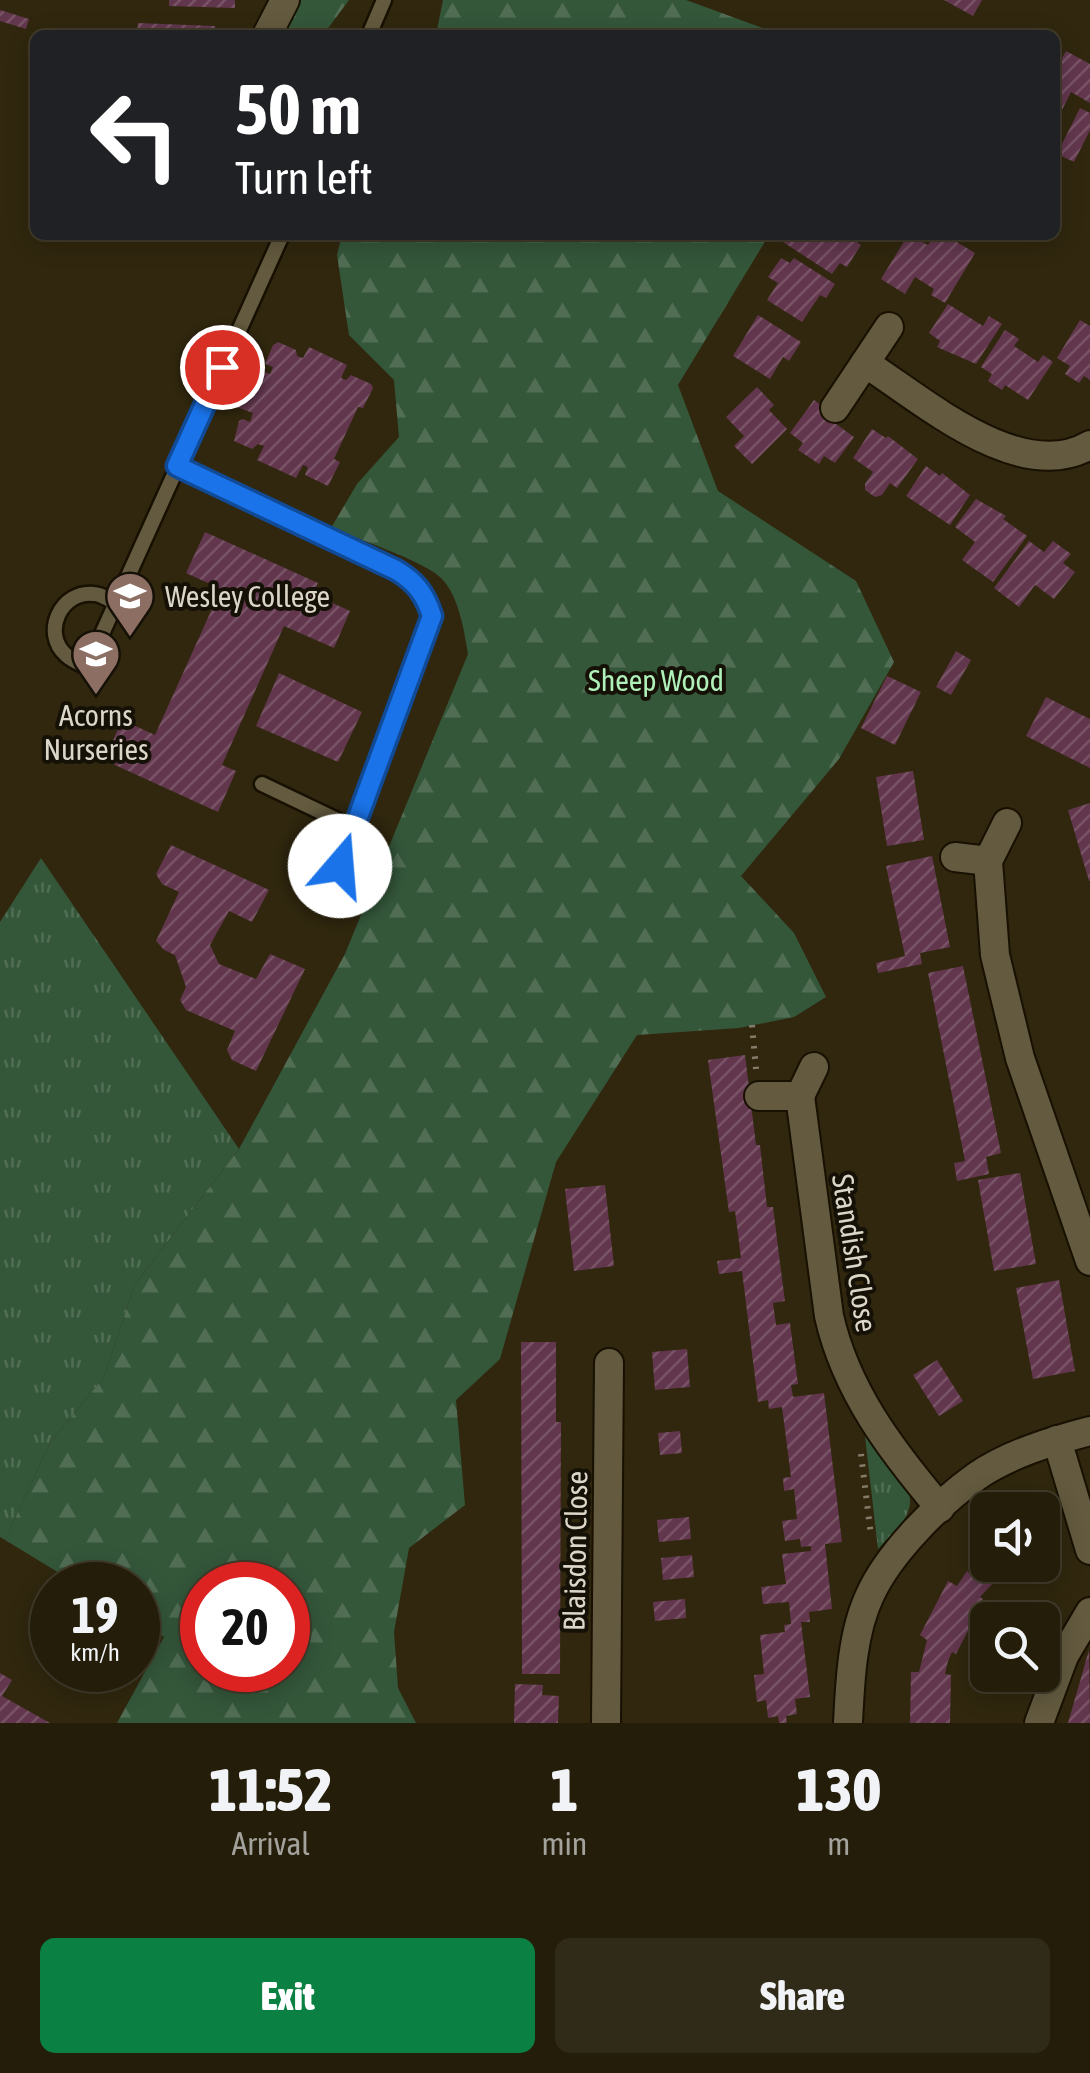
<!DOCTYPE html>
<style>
body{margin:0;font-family:"Asap Condensed",sans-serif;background:#302a18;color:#f1f3f6;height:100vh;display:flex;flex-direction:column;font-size:38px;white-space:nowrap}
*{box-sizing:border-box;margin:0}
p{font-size:32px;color:#a3a29c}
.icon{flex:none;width:55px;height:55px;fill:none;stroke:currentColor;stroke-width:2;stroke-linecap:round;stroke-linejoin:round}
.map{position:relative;height:1723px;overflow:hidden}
.side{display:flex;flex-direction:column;background:#241d0a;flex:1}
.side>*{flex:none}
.guide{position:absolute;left:30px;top:30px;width:1030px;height:210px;border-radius:15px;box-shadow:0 5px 25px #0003,0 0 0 2px #413b2b;background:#202124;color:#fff;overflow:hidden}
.fabs{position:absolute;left:970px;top:1492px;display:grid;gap:20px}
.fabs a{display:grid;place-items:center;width:90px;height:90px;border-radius:15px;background:#241d0a;box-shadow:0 5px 25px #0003,0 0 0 2px #413b2b;font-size:50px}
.speed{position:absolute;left:30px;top:1562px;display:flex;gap:20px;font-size:50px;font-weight:700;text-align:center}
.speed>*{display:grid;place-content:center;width:130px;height:130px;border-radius:50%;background:#241d0a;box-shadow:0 5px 25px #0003,0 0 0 2px #413b2b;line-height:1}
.speed small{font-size:25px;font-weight:400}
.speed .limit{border:15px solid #d22;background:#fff;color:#111}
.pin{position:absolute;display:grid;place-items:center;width:85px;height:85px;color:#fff;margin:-42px;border:5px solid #fff;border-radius:50%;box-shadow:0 2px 10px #0007}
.me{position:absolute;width:110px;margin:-55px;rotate:18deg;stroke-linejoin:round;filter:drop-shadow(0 0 8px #0008)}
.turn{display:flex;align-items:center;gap:35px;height:210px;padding:0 40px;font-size:45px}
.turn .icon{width:130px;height:130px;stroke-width:2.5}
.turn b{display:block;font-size:70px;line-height:85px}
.eta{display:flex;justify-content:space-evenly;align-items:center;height:170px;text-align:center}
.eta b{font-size:60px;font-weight:800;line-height:70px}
.primary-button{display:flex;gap:20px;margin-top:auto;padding:20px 40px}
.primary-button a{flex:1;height:115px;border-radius:15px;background:#0b8043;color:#fff;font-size:40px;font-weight:800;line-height:115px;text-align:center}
.primary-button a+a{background:#302a18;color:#f1f3f6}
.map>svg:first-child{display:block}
.grass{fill:url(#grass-tufts)}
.forest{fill:url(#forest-firs);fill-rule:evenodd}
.building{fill:url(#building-hatch)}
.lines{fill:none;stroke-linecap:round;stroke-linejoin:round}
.service-casing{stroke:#181000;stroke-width:19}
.minor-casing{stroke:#181000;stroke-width:32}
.path{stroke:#847c69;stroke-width:6;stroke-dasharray:2.5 8;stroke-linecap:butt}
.service{stroke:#635a3f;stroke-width:14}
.minor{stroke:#635a3f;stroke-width:28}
.route-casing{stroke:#114b97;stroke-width:25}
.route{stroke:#1a73e8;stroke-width:18}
.labels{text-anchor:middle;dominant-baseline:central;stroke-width:8;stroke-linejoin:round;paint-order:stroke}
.poi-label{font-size:30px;fill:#dcd6c8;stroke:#151107;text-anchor:start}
.park-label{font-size:30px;fill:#b0f0b9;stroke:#151107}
.street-label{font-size:30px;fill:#dcd6c8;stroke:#151107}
</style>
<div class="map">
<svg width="1090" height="1723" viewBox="0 0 1090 1723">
<defs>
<pattern id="grass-tufts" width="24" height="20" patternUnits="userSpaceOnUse" patternTransform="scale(2.5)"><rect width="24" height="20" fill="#34573a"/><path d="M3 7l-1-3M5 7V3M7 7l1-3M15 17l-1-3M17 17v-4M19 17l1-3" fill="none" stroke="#516e55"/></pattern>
<pattern id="forest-firs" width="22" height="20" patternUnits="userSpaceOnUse" patternTransform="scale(2.5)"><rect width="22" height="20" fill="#34573a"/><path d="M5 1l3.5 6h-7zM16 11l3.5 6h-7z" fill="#516e55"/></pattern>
<pattern id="building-hatch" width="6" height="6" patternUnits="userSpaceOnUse" patternTransform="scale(2.5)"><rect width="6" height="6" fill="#62374e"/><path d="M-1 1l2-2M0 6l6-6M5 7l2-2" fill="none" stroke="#785366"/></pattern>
</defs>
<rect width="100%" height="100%" fill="#30270e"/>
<g class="grass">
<path d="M 41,858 L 239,1149 L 135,1284 L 104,1377 L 50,1443 L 5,1540 L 0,1537 L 0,922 Z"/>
<path d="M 865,1436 L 908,1490 C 917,1515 894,1531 878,1549 Z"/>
</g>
<g class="forest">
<path d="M 291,0 L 349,0 L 323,35 L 283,35 Z"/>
<path d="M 443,0 L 686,0 L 782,35 L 436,35 Z"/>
<path d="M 342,235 L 769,235 L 678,385 L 718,491 L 856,581 L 894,662 L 839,759 L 741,876 L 794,933 L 826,997 L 794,1017 L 739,1028 L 637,1035 L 556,1162 L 500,1359 L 456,1400 L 465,1505 L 409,1548 L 394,1632 L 398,1688 L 416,1723 L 117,1723 L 164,1637 L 138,1620 L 138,1585 L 79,1585 L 5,1540 L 50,1443 L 104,1377 L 135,1284 L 239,1149 L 345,954 L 468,654 C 464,630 459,597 442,579 C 425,561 357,539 331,528 L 357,484 L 399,437 L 394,380 L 349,335 L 337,255 ZM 202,1585 L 288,1585 L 288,1670 L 202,1670 Z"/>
</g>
<g class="building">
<path d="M 169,0 L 235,0 L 235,8 L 169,6 Z"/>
<path d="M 944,0 L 982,0 L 973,16 Z"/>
<path d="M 0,10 L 29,19 L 26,29 L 0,21 Z"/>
<path d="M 138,23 L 215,26 L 215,35 L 137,35 Z"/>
<path d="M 1066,51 L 1090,64 L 1090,103 L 1071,92 L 1061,112 L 1055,108 L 1055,71 Z"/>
<path d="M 1080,108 L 1090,113 L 1090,130 L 1074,162 L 1057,154 Z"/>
<path d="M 788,235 L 857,235 L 854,240 L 861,245 L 847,267 L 840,263 L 832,274 L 783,242 Z"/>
<path d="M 908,235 L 928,245 L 934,235 L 945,235 L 975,253 L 945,303 L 931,295 L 934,289 L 915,277 L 905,294 L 881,279 Z"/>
<path d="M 781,258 L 790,263 L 794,258 L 835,284 L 826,298 L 820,295 L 802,322 L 767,300 L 778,283 L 768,277 Z"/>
<path d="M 948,304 L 983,326 L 989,316 L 1002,324 L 976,364 L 937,347 L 940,341 L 929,333 Z"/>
<path d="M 758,315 L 801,342 L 789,361 L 783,357 L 770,379 L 733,356 Z"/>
<path d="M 1080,320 L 1090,326 L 1090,380 L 1084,376 L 1079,383 L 1065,374 L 1070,366 L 1057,358 Z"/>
<path d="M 1005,330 L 1019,339 L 1014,346 L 1038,362 L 1043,355 L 1053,362 L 1028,400 L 1005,385 L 1002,390 L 988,381 L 992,374 L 981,367 Z"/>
<path d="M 278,342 L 296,350 L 297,356 L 303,358 L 309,347 L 347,365 L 341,378 L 346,380 L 351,375 L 371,384 L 373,388 L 363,408 L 358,407 L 334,459 L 340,462 L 328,486 L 305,475 L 308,467 L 303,465 L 296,478 L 257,460 L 264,446 L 258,444 L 252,449 L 234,441 L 239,421 L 243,419 L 250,422 L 253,413 L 234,406 L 250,366 L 270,374 L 273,367 L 265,364 L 273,345 Z"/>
<path d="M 757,387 L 774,405 L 769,410 L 787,429 L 752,464 L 734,446 L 744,436 L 726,417 Z"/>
<path d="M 814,400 L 829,411 L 825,416 L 854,437 L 835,463 L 824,456 L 819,464 L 798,450 L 803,443 L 790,433 Z"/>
<path d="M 872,429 L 886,438 L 888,436 L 918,459 L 897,488 L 890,483 L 882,495 L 875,497 L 865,490 L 865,484 L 873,472 L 853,458 Z"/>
<path d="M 926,466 L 940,476 L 942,473 L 970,495 L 950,525 L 906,496 Z"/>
<path d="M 976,499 L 1006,516 L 1003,519 L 1027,536 L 993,582 L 962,560 L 975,542 L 955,527 Z"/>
<path d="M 205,532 L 318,583 L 313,594 L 350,611 L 334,648 L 284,626 L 222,765 L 236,771 L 218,812 L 104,760 L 122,720 L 155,735 L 221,589 L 186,573 Z"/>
<path d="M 1029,541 L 1044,552 L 1053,541 L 1071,554 L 1063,563 L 1075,572 L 1054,599 L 1035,585 L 1019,607 L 994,588 Z"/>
<path d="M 956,651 L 971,660 L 951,695 L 936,687 Z"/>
<path d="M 279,673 L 362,712 L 338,762 L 256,726 Z"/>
<path d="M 887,676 L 921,692 L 895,745 L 861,728 Z"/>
<path d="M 1046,697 L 1090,719 L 1090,768 L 1026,736 Z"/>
<path d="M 913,771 L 924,840 L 887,846 L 876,777 Z"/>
<path d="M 1090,803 L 1090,881 L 1089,881 L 1068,810 Z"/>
<path d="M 171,845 L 269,890 L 252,922 L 229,911 L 210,945 L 219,964 L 256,979 L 270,954 L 305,969 L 256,1071 L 232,1060 L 227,1050 L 235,1031 L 186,1010 L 180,1000 L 186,987 L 175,955 L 164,950 L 156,941 L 179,892 L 162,884 L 156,874 Z"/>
<path d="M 932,856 L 950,947 L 920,953 L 922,964 L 878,973 L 876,963 L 905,956 L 886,866 Z"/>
<path d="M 963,966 L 1001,1153 L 986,1157 L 989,1174 L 957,1181 L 954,1163 L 965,1161 L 928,973 Z"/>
<path d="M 745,1055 L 756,1145 L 760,1145 L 767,1207 L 773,1207 L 781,1271 L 785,1301 L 773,1303 L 776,1325 L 790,1323 L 798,1384 L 791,1385 L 793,1397 L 824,1393 L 842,1542 L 825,1544 L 832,1609 L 809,1612 L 810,1622 L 801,1622 L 810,1697 L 795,1699 L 797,1714 L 786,1716 L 787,1723 L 779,1723 L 778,1716 L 768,1718 L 766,1700 L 757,1702 L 754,1675 L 764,1674 L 760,1635 L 785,1632 L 784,1625 L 791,1624 L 789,1602 L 763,1604 L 761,1587 L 786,1584 L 782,1554 L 811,1551 L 811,1546 L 801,1547 L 800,1539 L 785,1541 L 782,1521 L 797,1519 L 794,1489 L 784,1491 L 783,1478 L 791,1477 L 782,1407 L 769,1409 L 768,1400 L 758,1402 L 742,1271 L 719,1274 L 717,1261 L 741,1258 L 735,1211 L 729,1212 L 708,1060 Z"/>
<path d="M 1020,1173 L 1036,1264 L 994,1271 L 978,1180 Z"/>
<path d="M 605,1185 L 614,1266 L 574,1271 L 565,1189 Z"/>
<path d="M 1059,1280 L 1075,1371 L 1033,1379 L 1016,1288 Z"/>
<path d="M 521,1342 L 556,1342 L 556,1422 L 561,1422 L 560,1674 L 522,1674 Z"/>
<path d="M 687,1349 L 690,1387 L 655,1390 L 652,1352 Z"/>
<path d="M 937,1360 L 963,1401 L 939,1416 L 913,1375 Z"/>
<path d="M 680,1431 L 682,1453 L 660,1455 L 658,1433 Z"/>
<path d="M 689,1517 L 691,1539 L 659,1542 L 657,1520 Z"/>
<path d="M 988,1538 L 988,1565 L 1019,1565 L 996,1583 L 995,1581 L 980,1597 L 983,1599 L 980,1605 L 996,1614 L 993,1620 L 988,1620 L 985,1635 L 970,1627 L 956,1654 L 952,1652 L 948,1661 L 945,1674 L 951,1675 L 950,1723 L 910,1723 L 911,1672 L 919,1672 L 927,1640 L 920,1635 L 948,1581 L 957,1586 L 967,1571 L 969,1573 L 979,1562 L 971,1552 Z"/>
<path d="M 692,1555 L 694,1577 L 663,1580 L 661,1558 Z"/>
<path d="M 685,1599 L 686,1618 L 655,1621 L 653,1602 Z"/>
<path d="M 1089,1650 L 1090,1723 L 1068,1723 Z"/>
<path d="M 0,1673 L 12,1680 L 2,1696 L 50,1723 L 0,1723 Z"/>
<path d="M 515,1684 L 543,1685 L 542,1695 L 559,1696 L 558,1723 L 514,1723 Z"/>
</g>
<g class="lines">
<g class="service-casing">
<g id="service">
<path d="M 369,35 L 384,0"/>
<path d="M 177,467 L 396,569 L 413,579 L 426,597 L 432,616 L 340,866"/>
<path d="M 116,603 C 109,600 101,594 94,594 C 61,590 41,633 66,655 C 71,660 80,664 87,667 C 153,523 217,379 282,235"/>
<path d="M 262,784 L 352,827"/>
</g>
</g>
<g class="minor-casing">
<g id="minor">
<path d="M 267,35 L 285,0"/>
<path d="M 865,363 C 923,400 1020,486 1090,445"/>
<path d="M 835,408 L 889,327"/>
<path d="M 1007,823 L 988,861 L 995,955 L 1020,1058 L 1090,1261"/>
<path d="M 955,857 L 988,861"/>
<path d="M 759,1096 L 800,1096 L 814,1067"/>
<path d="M 800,1096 L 829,1316 C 846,1391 891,1450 940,1508"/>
<path d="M 1057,1440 L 1090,1550"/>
<path d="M 606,1723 L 609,1363"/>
<path d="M 848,1723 C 850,1682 852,1633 870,1595 C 889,1553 939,1503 977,1476 C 1009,1454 1052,1441 1090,1431"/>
<path d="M 1039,1723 L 1064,1656 L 1090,1612"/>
</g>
</g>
<g class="path">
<path d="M 752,1025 L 756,1069"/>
<path d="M 861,1454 L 871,1536"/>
</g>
<use href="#service" class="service"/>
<use href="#minor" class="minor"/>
</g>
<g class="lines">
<g class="route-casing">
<path id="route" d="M 222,367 L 177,466 L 396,570 C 416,582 425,594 432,616 L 340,866"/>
</g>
<use href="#route" class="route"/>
</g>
<defs>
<g id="university-pin" transform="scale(2.5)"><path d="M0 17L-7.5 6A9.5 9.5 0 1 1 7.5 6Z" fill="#8d6e63" stroke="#151107"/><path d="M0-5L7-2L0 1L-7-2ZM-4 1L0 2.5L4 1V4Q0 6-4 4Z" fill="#fff"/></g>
<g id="school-pin" transform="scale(2.5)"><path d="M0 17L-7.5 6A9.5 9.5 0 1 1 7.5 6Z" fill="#8d6e63" stroke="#151107"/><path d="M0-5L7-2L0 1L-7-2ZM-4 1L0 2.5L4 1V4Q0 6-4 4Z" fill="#fff"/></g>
</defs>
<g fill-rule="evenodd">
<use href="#university-pin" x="130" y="596"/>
<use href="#school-pin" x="96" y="654"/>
</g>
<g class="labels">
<g class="poi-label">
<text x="165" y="596">Wesley College</text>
<text x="96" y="715" text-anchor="middle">Acorns<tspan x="96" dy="34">Nurseries</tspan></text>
</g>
<g class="park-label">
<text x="656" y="680">Sheep Wood</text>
</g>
<g class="street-label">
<text transform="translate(855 1253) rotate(81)">Standish Close</text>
<text transform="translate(575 1551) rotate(-89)">Blaisdon Close</text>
</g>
</g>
</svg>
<div class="fabs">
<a><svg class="icon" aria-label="sound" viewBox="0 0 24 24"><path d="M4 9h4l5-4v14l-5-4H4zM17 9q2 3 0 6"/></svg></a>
<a><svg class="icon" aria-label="search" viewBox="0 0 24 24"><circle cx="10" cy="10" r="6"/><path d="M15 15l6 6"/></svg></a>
</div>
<div class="speed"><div>19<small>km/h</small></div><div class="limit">20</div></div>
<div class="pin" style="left:222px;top:367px;background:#d93025"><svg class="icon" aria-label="arrive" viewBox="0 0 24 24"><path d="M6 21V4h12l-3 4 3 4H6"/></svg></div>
<svg class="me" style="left:340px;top:866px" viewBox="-20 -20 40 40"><circle r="19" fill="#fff"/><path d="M0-13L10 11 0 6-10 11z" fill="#1a73e8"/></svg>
<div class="guide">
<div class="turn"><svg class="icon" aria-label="left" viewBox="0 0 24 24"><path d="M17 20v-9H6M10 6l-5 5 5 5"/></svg><div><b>50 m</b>Turn left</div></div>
</div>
</div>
<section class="side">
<div class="eta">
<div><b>11:52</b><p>Arrival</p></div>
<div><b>1</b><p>min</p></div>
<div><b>130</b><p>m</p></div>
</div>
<div class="primary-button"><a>Exit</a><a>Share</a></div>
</section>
